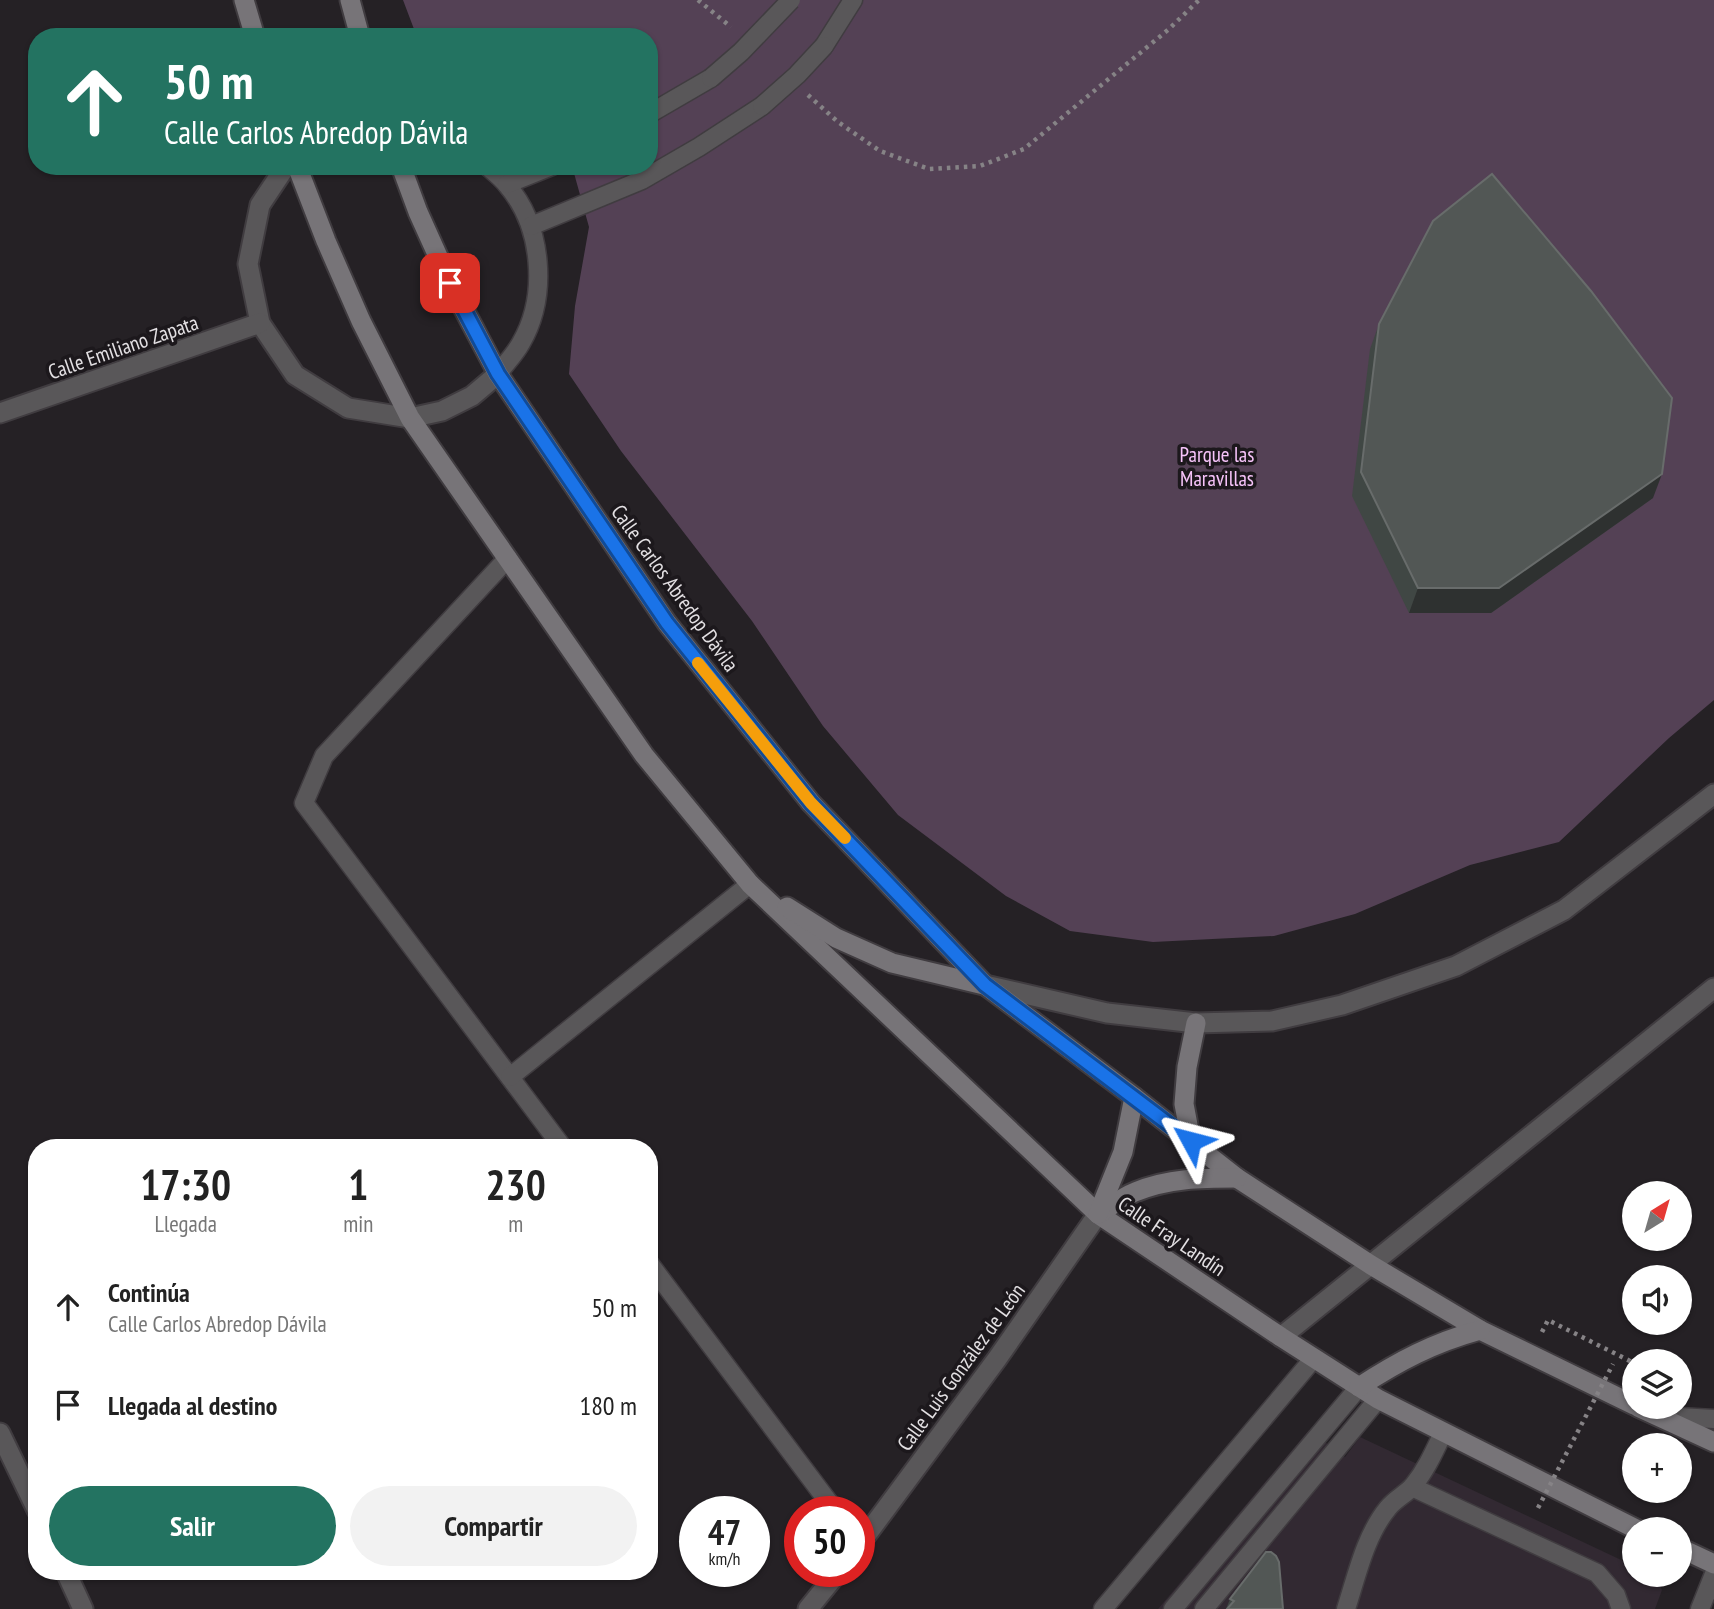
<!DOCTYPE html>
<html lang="es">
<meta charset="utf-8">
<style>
body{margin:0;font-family:"PT Sans Narrow",sans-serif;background:#f2f2f2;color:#222;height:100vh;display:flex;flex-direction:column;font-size:26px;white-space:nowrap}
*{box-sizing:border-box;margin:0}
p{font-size:23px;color:#767676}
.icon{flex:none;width:38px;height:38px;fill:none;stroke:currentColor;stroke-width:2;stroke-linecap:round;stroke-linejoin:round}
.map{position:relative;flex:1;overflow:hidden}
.panel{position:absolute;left:28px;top:1139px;width:630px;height:441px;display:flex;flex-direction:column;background:#fff;border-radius:28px;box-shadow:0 2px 5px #0004}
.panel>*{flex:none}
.top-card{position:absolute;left:28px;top:28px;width:630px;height:147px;border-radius:28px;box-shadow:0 2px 5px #0004;background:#237361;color:#fff;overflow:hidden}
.needle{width:46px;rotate:37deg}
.controls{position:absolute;left:1622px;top:1181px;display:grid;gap:14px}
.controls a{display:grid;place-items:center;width:70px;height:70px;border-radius:50%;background:#fff;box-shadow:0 2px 5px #0004;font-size:35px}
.speed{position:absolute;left:679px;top:1496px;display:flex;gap:14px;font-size:35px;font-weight:700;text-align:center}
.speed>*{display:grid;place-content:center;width:91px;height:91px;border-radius:50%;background:#fff;box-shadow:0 2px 5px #0004;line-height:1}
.speed small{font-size:18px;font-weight:400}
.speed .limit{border:10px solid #d22;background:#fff;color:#111}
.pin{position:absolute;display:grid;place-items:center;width:60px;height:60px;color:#fff;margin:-30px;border-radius:14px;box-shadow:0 4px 10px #0006}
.me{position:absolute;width:77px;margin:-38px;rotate:308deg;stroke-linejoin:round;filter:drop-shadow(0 0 5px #0008)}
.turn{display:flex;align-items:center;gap:24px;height:147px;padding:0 21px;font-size:32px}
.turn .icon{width:91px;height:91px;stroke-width:2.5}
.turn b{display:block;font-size:49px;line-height:60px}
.eta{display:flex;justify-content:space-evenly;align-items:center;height:119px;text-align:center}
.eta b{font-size:42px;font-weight:600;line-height:49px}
.cta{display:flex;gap:14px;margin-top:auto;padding:14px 21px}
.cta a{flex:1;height:80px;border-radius:42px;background:#237361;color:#fff;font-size:28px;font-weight:600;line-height:80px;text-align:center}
.cta a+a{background:#f2f2f2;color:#222}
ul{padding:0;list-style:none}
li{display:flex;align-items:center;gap:21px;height:98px;padding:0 21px}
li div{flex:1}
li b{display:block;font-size:26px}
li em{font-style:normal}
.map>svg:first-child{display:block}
.built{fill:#322932}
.green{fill:#544155}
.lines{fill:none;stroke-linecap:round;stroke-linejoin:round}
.service-casing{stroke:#403c40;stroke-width:21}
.minor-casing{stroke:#403c40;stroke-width:23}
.tertiary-casing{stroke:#403c40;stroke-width:23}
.secondary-casing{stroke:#403c40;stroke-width:23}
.path{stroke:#868386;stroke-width:4.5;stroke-dasharray:3.5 5;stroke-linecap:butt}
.service{stroke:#595759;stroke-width:18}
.minor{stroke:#595759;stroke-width:19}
.tertiary{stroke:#595759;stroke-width:19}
.secondary{stroke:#777478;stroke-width:19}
.service-bridge-casing{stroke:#403c40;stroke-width:21;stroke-linecap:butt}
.path-bridge{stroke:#868386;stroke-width:4.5;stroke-dasharray:3.5 5;stroke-linecap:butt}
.service-bridge{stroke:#595759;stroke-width:18}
.wall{fill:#404744}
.shaded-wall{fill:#2e3130}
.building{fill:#525755;stroke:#686c6b;stroke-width:2}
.route-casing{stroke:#114b97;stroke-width:18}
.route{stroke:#1a73e8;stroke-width:12}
.slow{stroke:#f59e0b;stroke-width:12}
.labels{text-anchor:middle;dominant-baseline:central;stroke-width:7;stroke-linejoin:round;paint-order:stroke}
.street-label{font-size:21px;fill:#e3e0e3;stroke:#1c181c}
.park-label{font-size:21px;fill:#f6c3f9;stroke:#1c181c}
</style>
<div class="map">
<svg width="1714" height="1609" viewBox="0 0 1714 1609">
<rect width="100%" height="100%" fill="#252125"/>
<path class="built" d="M 1309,1430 L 1345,1457 L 1360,1437 L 1634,1566 L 1634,1575 L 1656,1576 L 1662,1590 L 1655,1609 L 1158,1609 Z"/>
<path class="green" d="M 403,0 L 1714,0 L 1714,700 L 1669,738 L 1559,842 L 1470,865 L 1355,914 L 1274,936 L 1153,942 L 1070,931 L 1006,896 L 898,815 L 823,726 L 752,621 L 621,451 L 569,374 L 575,306 L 589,227 L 572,166 L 649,166 L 649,37 L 417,37 Z"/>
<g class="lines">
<g class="service-casing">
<g id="service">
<path d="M 824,46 L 853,0"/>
<path d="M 649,114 L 711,78"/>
<path d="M 487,166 C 494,172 502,178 507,185 C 543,227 548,296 521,343 C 515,354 505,364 498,374"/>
<path d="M 507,184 L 552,166"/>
<path d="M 531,226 L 642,180 L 699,147 L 762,106"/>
<path d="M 508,558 L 324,756 L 304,803 L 563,1148"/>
<path d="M 510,1077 L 750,884"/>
<path d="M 649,1263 L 836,1512"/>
<path d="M 1662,1416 L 1714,1419"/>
<path d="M 1412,1487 L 1597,1573 L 1616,1595 L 1621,1609"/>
<path d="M 1103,1609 L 1314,1358"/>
<path d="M 1173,1609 L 1359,1387"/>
<path d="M 1204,1609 L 1378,1399"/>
<path d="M 1346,1609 C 1357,1575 1365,1536 1388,1508 C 1395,1499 1406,1494 1413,1486 C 1426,1470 1434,1452 1443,1433"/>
<path d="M 1700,1609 L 1714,1574"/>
</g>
</g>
<g class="minor-casing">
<g id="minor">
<path d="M 286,166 L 260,205 L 248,264 L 260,323 L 295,375 L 348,408 L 410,418 L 442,411 L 472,396 L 498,374"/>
<path d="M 0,413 L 260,323"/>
<path d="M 985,985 L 1107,1013 L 1196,1023 L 1272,1021 L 1342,1005 L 1456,966 L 1564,910 L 1714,794"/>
<path d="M 1281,1337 L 1714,988"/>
<path d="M 0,1433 L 37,1510"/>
<path d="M 66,1572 L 83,1609"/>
</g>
</g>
<g class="tertiary-casing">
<g id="tertiary">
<path d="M 859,1545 L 997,1359 L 1098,1214"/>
<path d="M 808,1609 L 838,1572"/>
</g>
</g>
<g class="secondary-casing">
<g id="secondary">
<path d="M 244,0 L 255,37"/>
<path d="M 350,0 L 360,37"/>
<path d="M 297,166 L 326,241 L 361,321 L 410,418 L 644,755 L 750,884 L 1098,1214 L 1281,1337 L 1378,1399 L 1638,1530"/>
<path d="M 401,166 L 418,212 L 450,283 L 498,374 L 667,623 L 811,803 L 985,985 L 1134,1097 L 1237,1178 L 1371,1265 L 1480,1330 L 1634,1405"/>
<path d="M 787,907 L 836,938 L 892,963 L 984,985"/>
<path d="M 1191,1141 L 1184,1104 L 1187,1067 L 1196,1023"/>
<path d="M 1098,1214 C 1110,1207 1122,1197 1135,1192 C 1169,1178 1202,1178 1237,1178"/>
<path d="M 1098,1214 L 1123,1152 L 1134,1097"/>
<path d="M 1359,1387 C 1399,1361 1433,1343 1480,1330"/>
<path d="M 1638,1407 L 1714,1442"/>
<path d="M 1680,1548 L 1714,1564"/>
</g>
</g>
<g class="path">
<path d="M 698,0 L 731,27"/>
<path d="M 808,95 L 838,122 L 880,151 L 929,169 L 980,166 L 1024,149 L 1169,29 L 1199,0"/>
<path d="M 1542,1332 L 1548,1320 L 1634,1363"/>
<path d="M 1680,1385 L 1685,1387 L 1682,1394"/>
</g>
<use href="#service" class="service"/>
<use href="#minor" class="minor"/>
<use href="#tertiary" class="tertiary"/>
<use href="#secondary" class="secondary"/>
<g class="service-bridge-casing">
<g id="service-bridge">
<path d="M 711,78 L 741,52 L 791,0"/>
<path d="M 762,106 L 797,75 L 824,46"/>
</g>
</g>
<path class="path-bridge" d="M 1538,1508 L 1613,1364"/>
<use href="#service-bridge" class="service-bridge"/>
</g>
<g class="wall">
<path d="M 1379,324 L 1653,498 L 1491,613 L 1409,613 L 1352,496 L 1370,349 Z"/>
<path d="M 1230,1599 L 1283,1609 L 1226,1609 Z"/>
</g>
<path class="shaded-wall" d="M 1662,474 L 1653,498 L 1491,613 L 1409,613 L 1418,588 Z"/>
<g class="building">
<path d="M 1492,174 L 1591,291 L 1672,398 L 1662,474 L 1499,588 L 1418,588 L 1361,472 L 1379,324 L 1433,221 Z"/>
<path d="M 1266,1552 L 1271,1552 L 1276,1556 L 1279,1562 L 1283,1609 L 1227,1609 L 1234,1601 L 1230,1599 Z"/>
</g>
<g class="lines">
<g class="route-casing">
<path id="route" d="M 450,283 L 498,374 L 667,623 L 811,803 L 985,985 L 1191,1141"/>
</g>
<use href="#route" class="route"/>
<path class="slow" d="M 698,663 L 811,803 L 845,838"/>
</g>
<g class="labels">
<g class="street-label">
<text transform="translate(123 347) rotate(-19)">Calle Emiliano Zapata</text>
<text transform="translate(675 588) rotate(54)">Calle Carlos Abredop Dávila</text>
<text transform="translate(1172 1236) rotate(34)">Calle Fray Landín</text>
<text transform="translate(961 1367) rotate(-54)">Calle Luis González de León</text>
</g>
<g class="park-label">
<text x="1217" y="454">Parque las<tspan x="1217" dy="24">Maravillas</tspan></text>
</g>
</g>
</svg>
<div class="controls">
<a><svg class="needle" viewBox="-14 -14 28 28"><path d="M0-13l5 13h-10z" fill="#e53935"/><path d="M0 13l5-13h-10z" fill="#767676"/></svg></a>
<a><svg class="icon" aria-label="sound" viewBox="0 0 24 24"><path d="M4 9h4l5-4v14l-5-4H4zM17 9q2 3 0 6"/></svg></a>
<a><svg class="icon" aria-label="layers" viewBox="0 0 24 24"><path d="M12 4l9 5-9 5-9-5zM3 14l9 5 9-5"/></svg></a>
<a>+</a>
<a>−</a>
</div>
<div class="speed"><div>47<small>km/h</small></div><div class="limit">50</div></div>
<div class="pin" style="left:450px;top:283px;background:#d93025"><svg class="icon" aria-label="arrive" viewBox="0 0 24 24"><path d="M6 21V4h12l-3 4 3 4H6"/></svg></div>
<svg class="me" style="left:1191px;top:1141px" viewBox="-20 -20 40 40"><path d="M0-17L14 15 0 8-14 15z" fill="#1a73e8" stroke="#fff" stroke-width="4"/></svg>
<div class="top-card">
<div class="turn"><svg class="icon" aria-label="ahead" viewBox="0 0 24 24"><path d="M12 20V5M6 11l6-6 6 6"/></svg><div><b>50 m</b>Calle Carlos Abredop Dávila</div></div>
</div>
<section class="panel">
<div class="eta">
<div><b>17:30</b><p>Llegada</p></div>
<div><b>1</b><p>min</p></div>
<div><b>230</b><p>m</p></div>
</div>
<ul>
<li><svg class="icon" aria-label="ahead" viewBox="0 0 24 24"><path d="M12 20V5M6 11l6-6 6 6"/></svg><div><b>Continúa</b><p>Calle Carlos Abredop Dávila</p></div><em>50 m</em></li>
<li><svg class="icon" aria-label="arrive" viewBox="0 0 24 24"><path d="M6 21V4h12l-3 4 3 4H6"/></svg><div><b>Llegada al destino</b></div><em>180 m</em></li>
</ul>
<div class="cta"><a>Salir</a><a>Compartir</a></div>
</section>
</div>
